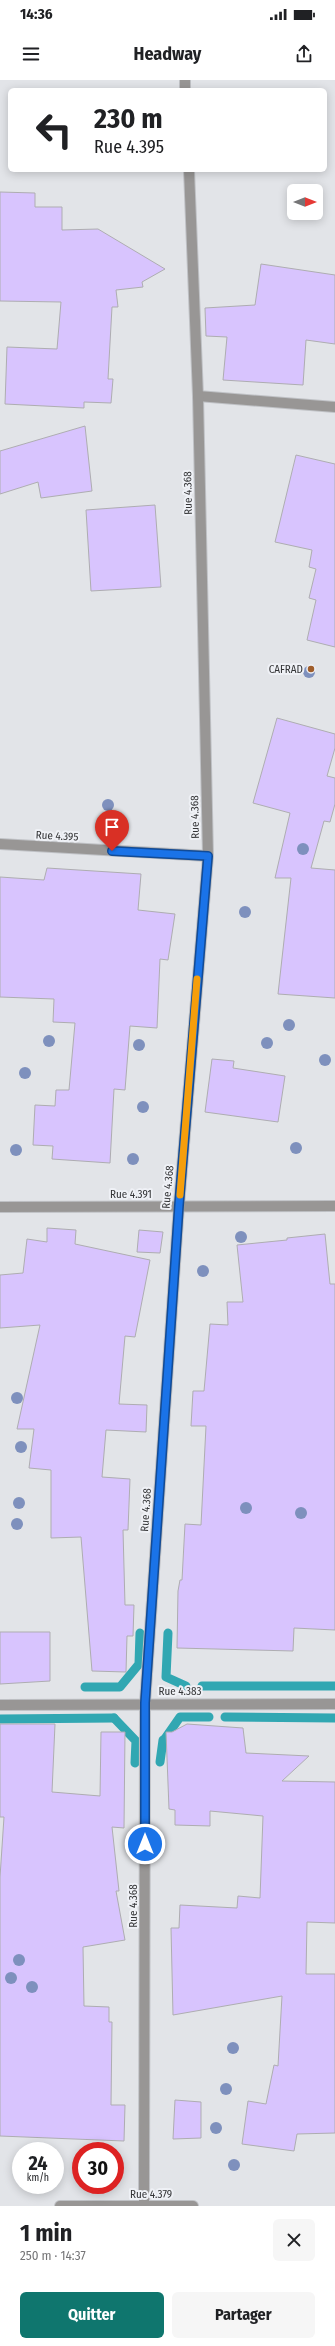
<!DOCTYPE html>
<html lang="fr">
<meta charset="utf-8">
<style>
body{margin:0;font-family:"Fira Sans Condensed",sans-serif;background:#f6f6f6;color:#202124;height:100vh;display:flex;flex-direction:column;font-size:15px;white-space:nowrap}
*{box-sizing:border-box;margin:0}
p{font-size:13px;color:#757577}
.icon{flex:none;width:22px;height:22px;fill:none;stroke:currentColor;stroke-width:2;stroke-linecap:round;stroke-linejoin:round}
.map{position:relative;height:2126px;overflow:hidden}
.panel{display:flex;flex-direction:column;background:#fff;flex:1}
.panel>*{flex:none}
.top-card{position:absolute;left:8px;top:8px;width:319px;height:84px;border-radius:6px;box-shadow:0 2px 10px #0003;background:#fff;color:#202124;overflow:hidden}
.needle{width:26px;rotate:90deg}
.controls{position:absolute;left:287px;top:104px;display:grid;gap:8px}
.controls a{display:grid;place-items:center;width:36px;height:36px;border-radius:6px;background:#fff;box-shadow:0 2px 10px #0003;font-size:20px}
.speed{position:absolute;left:12px;top:2062px;display:flex;gap:8px;font-size:20px;font-weight:700;text-align:center}
.speed>*{display:grid;place-content:center;width:52px;height:52px;border-radius:50%;background:#fff;box-shadow:0 2px 10px #0003;line-height:1}
.speed small{font-size:10px;font-weight:400}
.speed .limit{border:6px solid #d22;background:#fff;color:#111}
.pin{position:absolute;display:grid;place-items:center;width:34px;height:34px;color:#fff;margin:-41px -17px;border-radius:50% 50% 50% 0;rotate:-45deg;box-shadow:0 0 4px #0007}
.pin .icon{rotate:45deg}
.me{position:absolute;width:44px;margin:-22px;rotate:0deg;stroke-linejoin:round;filter:drop-shadow(0 0 3px #0008)}
.turn{display:flex;align-items:center;gap:14px;height:84px;padding:0 20px;font-size:18px}
.turn .icon{width:52px;height:52px;stroke-width:2.5}
.turn b{display:block;font-size:28px;line-height:34px}
.round{display:grid;place-items:center;flex:none;width:42px;height:42px;border-radius:6px;background:#f6f6f6}
.overview{display:flex;align-items:center;justify-content:space-between;height:68px;padding:0 20px}
h1{font-size:24px;font-weight:700;line-height:30px}
.button{display:flex;gap:8px;margin-top:auto;padding:8px 20px}
.button a{flex:1;height:46px;border-radius:6px;background:#0f766e;color:#fff;font-size:16px;font-weight:700;line-height:46px;text-align:center}
.button a+a{background:#f6f6f6;color:#202124}
.status{display:flex;justify-content:space-between;align-items:center;height:28px;padding:0 20px;background:#fff;direction:ltr}
.status svg{height:11px;fill:currentColor}
header{display:flex;justify-content:space-between;align-items:center;height:52px;padding:0 20px;background:#fff;font-size:18px;font-weight:700}
.map>svg:first-child{display:block}
.lines{fill:none;stroke-linecap:round;stroke-linejoin:round}
.stream{stroke:#31a7b2;stroke-width:9}
.building{fill:#d8c4fe;stroke:#aeadb1}
.minor-casing{stroke:#bfc1c5;stroke-width:12}
.minor{stroke:#989695;stroke-width:10}
.tree{fill:#7e90bd}
.route-casing{stroke:#114b97;stroke-width:10}
.route{stroke:#1a73e8;stroke-width:7}
.slow{stroke:#f59e0b;stroke-width:7}
.poi-dot{fill:#9f5d2a;stroke:#eff1f6;stroke-width:1.5}
.labels{text-anchor:middle;dominant-baseline:central;stroke-width:4;stroke-linejoin:round;paint-order:stroke}
.street-label{font-size:11px;fill:#343537;stroke:#eff1f6}
.poi-label{font-size:11px;fill:#343537;stroke:#eff1f6;text-anchor:end}
</style>
<div class="status"><b>14:36</b><svg viewBox="0 0 49 12"><path d="M0 12V9h3v3zM5 12V6h3v6zM10 12V3h3v9zM15 12V0h3v12zM26 1h20v11H26zM47 4h2v5h-2z"/></svg></div>
<header><svg class="icon" aria-label="menu" viewBox="0 0 24 24"><path d="M4 6h16M4 12h16M4 18h16"/></svg>Headway<svg class="icon" aria-label="share" viewBox="0 0 24 24"><path d="M12 15V3M7 8l5-5 5 5M5 13v7h14v-7"/></svg></header>
<div class="map">
<svg width="335" height="2126" viewBox="0 0 335 2126">
<rect width="100%" height="100%" fill="#e2e4e8"/>
<g class="lines">
<g class="stream">
<path d="M 168,1553 L 166,1597 L 186,1606"/>
<path d="M 202,1606 L 335,1606"/>
<path d="M 85,1607 L 120,1607 L 139,1584 L 140,1553"/>
<path d="M 225,1637 L 335,1638"/>
<path d="M 114,1638 L 136,1661 L 135,1683"/>
<path d="M 0,1639 L 114,1638"/>
<path d="M 164,1660 L 180,1637 L 209,1637"/>
<path d="M 160,1682 L 163,1660"/>
</g>
</g>
<g class="building">
<path d="M 0,112 L 35,113 L 35,127 L 62,127 L 62,150 L 98,149 L 165,189 L 142,202 L 143,207 L 116,210 L 118,227 L 112,227 L 108,299 L 113,299 L 111,323 L 84,322 L 84,328 L 5,324 L 7,267 L 57,269 L 61,222 L 0,221 Z"/>
<path d="M 261,184 L 335,195 L 335,264 L 306,260 L 303,305 L 223,300 L 227,257 L 206,256 L 205,228 L 255,225 Z"/>
<path d="M 85,346 L 92,411 L 41,418 L 38,402 L 0,414 L 0,371 Z"/>
<path d="M 296,375 L 335,384 L 335,567 L 307,560 L 316,520 L 309,518 L 316,489 L 309,487 L 312,470 L 275,462 Z"/>
<path d="M 155,425 L 161,507 L 91,511 L 86,430 Z"/>
<path d="M 277,638 L 335,654 L 335,668 L 327,696 L 335,698 L 335,724 L 330,742 L 324,741 L 311,788 L 335,790 L 335,918 L 278,914 L 291,798 L 275,798 L 290,733 L 253,723 Z"/>
<path d="M 47,788 L 141,794 L 138,830 L 175,834 L 168,880 L 160,879 L 157,948 L 130,946 L 125,1010 L 114,1009 L 110,1083 L 52,1079 L 53,1066 L 33,1065 L 35,1025 L 55,1026 L 56,1010 L 69,1010 L 75,943 L 53,942 L 54,919 L 0,917 L 0,797 L 44,800 Z"/>
<path d="M 212,979 L 234,981 L 233,988 L 285,996 L 278,1042 L 205,1032 Z"/>
<path d="M 47,1148 L 76,1150 L 75,1164 L 150,1180 L 135,1257 L 125,1256 L 119,1324 L 147,1325 L 146,1352 L 106,1350 L 102,1397 L 130,1399 L 128,1450 L 123,1450 L 125,1525 L 134,1525 L 133,1556 L 127,1556 L 126,1592 L 92,1591 L 81,1457 L 51,1458 L 51,1390 L 29,1388 L 34,1349 L 17,1349 L 40,1245 L 0,1248 L 0,1195 L 23,1193 L 27,1159 L 47,1162 Z"/>
<path d="M 139,1150 L 163,1152 L 160,1173 L 137,1172 Z"/>
<path d="M 325,1154 L 330,1204 L 335,1204 L 335,1550 L 294,1548 L 293,1571 L 177,1568 L 178,1511 L 180,1500 L 182,1500 L 185,1444 L 201,1445 L 206,1346 L 191,1346 L 193,1311 L 204,1311 L 210,1244 L 228,1245 L 227,1222 L 243,1222 L 237,1165 L 287,1160 L 287,1158 Z"/>
<path d="M 0,1552 L 50,1552 L 50,1601 L 0,1604 Z"/>
<path d="M 0,1644 L 55,1644 L 52,1712 L 100,1716 L 101,1652 L 125,1652 L 124,1748 L 112,1747 L 119,1811 L 116,1811 L 125,1860 L 83,1867 L 84,1926 L 109,1927 L 109,1942 L 112,1942 L 111,2025 L 125,2025 L 124,2061 L 0,2056 L 0,1797 L 4,1737 L 0,1737 Z"/>
<path d="M 187,1644 L 243,1648 L 246,1673 L 309,1676 L 282,1701 L 335,1702 L 335,1843 L 307,1842 L 306,1894 L 335,1894 L 335,2053 L 297,2054 L 294,2071 L 242,2064 L 248,2021 L 266,2024 L 274,1985 L 278,1986 L 282,1916 L 173,1935 L 171,1848 L 179,1848 L 180,1825 L 237,1828 L 238,1816 L 260,1818 L 263,1736 L 210,1731 L 210,1746 L 175,1745 L 175,1730 L 169,1729 L 166,1652 L 172,1652 Z"/>
<path d="M 175,2020 L 201,2022 L 201,2058 L 173,2059 Z"/>
</g>
<g class="lines">
<g class="minor-casing">
<g id="minor">
<path d="M 185,0 L 185,10"/>
<path d="M 198,316 L 335,327"/>
<path d="M 0,764 L 208,776"/>
<path d="M 0,1127 L 335,1126"/>
<path d="M 0,1625 L 335,1624"/>
<path d="M 144,2125 L 145,1623 L 179,1125 L 208,776 L 198,316 L 189,90"/>
<path d="M 60,2126 L 193,2126"/>
</g>
</g>
<use href="#minor" class="minor"/>
</g>
<g class="tree">
<circle cx="309" cy="592" r="6"/>
<circle cx="108" cy="725" r="6"/>
<circle cx="303" cy="769" r="6"/>
<circle cx="245" cy="832" r="6"/>
<circle cx="289" cy="945" r="6"/>
<circle cx="49" cy="961" r="6"/>
<circle cx="267" cy="963" r="6"/>
<circle cx="139" cy="965" r="6"/>
<circle cx="325" cy="980" r="6"/>
<circle cx="25" cy="993" r="6"/>
<circle cx="143" cy="1027" r="6"/>
<circle cx="296" cy="1068" r="6"/>
<circle cx="16" cy="1070" r="6"/>
<circle cx="133" cy="1079" r="6"/>
<circle cx="241" cy="1157" r="6"/>
<circle cx="203" cy="1191" r="6"/>
<circle cx="17" cy="1318" r="6"/>
<circle cx="21" cy="1367" r="6"/>
<circle cx="19" cy="1423" r="6"/>
<circle cx="246" cy="1428" r="6"/>
<circle cx="301" cy="1433" r="6"/>
<circle cx="17" cy="1444" r="6"/>
<circle cx="19" cy="1880" r="6"/>
<circle cx="11" cy="1898" r="6"/>
<circle cx="32" cy="1907" r="6"/>
<circle cx="233" cy="1968" r="6"/>
<circle cx="226" cy="2009" r="6"/>
<circle cx="216" cy="2048" r="6"/>
<circle cx="234" cy="2085" r="6"/>
</g>
<g class="lines">
<g class="route-casing">
<path id="route" d="M 112,771 L 208,776 L 179,1125 L 145,1623 L 145,1764"/>
</g>
<use href="#route" class="route"/>
<path class="slow" d="M 180,1115 L 197,899"/>
</g>
<circle class="poi-dot" cx="311" cy="589" r="4"/>
<g class="labels">
<g class="street-label">
<text transform="translate(188 413) rotate(-91)">Rue 4.368</text>
<text transform="translate(195 737) rotate(-91)">Rue 4.368</text>
<text transform="translate(57 756) rotate(3)">Rue 4.395</text>
<text transform="translate(168 1107) rotate(-85)">Rue 4.368</text>
<text x="131" y="1114">Rue 4.391</text>
<text transform="translate(146 1430) rotate(-86)">Rue 4.368</text>
<text x="180" y="1611">Rue 4.383</text>
<text transform="translate(133 1826) rotate(-90)">Rue 4.368</text>
<text x="151" y="2114">Rue 4.379</text>
</g>
<g class="poi-label">
<text x="303" y="589">CAFRAD</text>
</g>
</g>
</svg>
<div class="controls">
<a><svg class="needle" viewBox="-14 -14 28 28"><path d="M0-13l5 13h-10z" fill="#e53935"/><path d="M0 13l5-13h-10z" fill="#757577"/></svg></a>
</div>
<div class="speed"><div>24<small>km/h</small></div><div class="limit">30</div></div>
<div class="pin" style="left:112px;top:771px;background:#d93025"><svg class="icon" aria-label="arrive" viewBox="0 0 24 24"><path d="M6 21V4h12l-3 4 3 4H6"/></svg></div>
<svg class="me" style="left:145px;top:1764px" viewBox="-20 -20 40 40"><circle r="17" fill="#1a73e8" stroke="#fff" stroke-width="3"/><path d="M0-11L8 9 0 5-8 9z" fill="#fff"/></svg>
<div class="top-card">
<div class="turn"><svg class="icon" aria-label="left" viewBox="0 0 24 24"><path d="M17 20v-9H6M10 6l-5 5 5 5"/></svg><div><b>230 m</b>Rue 4.395</div></div>
</div>
</div>
<section class="panel">
<div class="overview"><div><h1>1 min</h1><p>250 m · 14:37</p></div><a class="round"><svg class="icon" aria-label="close" viewBox="0 0 24 24"><path d="M6 6l12 12M18 6L6 18"/></svg></a></div>
<div class="button"><a>Quitter</a><a>Partager</a></div>
</section>
